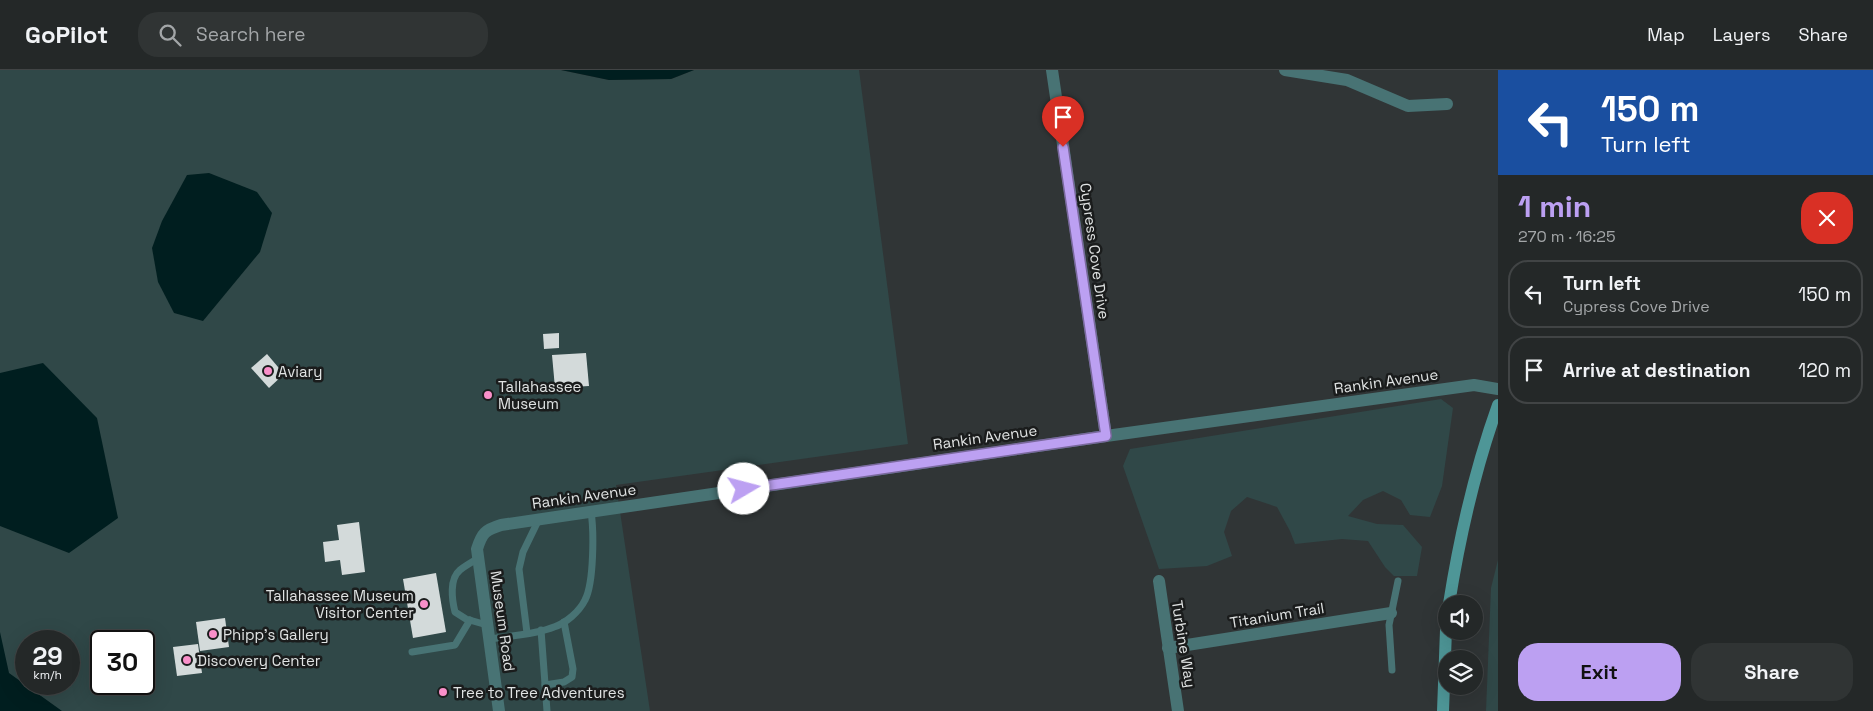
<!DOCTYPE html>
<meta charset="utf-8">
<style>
body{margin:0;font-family:"Space Grotesk",sans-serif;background:#303434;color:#f1f3f6;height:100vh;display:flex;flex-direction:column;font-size:19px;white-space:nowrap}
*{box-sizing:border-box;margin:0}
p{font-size:16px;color:#a3a6a8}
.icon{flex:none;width:28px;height:28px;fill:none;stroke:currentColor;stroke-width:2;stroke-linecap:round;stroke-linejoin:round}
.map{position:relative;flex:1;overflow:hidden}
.drawer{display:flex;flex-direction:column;background:#242828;width:375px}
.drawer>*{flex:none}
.guide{background:#1a4fa0;color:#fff;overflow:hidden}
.tools{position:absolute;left:1438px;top:525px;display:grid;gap:10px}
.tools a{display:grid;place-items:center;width:45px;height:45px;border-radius:50%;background:#242828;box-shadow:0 5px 20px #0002,0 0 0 1px #414445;font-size:25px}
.speed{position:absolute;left:15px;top:560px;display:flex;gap:10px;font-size:25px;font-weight:700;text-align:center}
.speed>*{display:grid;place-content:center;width:65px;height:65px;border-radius:50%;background:#242828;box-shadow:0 5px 20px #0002,0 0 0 1px #414445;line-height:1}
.speed small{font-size:12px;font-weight:400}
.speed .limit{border:2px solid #111;border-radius:8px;background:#fff;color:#111}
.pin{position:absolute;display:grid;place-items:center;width:42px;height:42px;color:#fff;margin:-51px -21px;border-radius:50% 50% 50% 0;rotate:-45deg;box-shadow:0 0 5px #0007}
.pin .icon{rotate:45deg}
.me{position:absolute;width:55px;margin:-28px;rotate:82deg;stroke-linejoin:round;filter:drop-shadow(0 0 4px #0008)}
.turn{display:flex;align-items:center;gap:18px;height:105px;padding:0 20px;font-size:22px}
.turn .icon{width:65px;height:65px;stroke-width:2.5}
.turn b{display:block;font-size:35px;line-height:42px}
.round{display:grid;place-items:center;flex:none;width:52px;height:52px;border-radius:20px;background:#303434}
.summary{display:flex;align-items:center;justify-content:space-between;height:85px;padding:0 20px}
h1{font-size:30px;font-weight:700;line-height:38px;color:#bca0f2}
.primary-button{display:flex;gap:10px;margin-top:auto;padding:10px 20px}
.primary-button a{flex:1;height:58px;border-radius:20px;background:#bca0f2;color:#111;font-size:20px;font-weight:700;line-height:58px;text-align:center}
.primary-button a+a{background:#303434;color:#f1f3f6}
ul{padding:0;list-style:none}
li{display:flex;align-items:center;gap:15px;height:68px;margin:0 10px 8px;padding:0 10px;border:2px solid #414445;border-radius:20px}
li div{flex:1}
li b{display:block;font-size:19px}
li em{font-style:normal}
header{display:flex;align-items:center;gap:30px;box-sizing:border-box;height:70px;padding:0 25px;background:#242828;border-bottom:1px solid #414445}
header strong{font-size:24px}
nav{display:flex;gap:28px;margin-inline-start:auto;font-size:18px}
.search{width:350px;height:45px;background:#303434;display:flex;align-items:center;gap:12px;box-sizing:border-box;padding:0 18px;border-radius:20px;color:#a3a6a8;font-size:19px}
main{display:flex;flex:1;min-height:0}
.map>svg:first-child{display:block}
.green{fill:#304848;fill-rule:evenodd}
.water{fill:#001e1f}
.building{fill:#d3dada}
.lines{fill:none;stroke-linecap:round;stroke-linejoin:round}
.lane{stroke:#487374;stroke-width:7}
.street{stroke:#487374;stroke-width:12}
.secondary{stroke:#4e9697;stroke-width:12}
.route-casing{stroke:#7a689d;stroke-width:12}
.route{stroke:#bca0f2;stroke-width:9}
.poi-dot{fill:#f98fc9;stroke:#1a1c1c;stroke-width:2}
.labels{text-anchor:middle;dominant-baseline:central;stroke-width:5;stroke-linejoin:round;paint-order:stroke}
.street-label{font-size:15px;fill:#e0e3e3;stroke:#1a1c1c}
.poi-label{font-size:15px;fill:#e0e3e3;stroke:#1a1c1c;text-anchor:start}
</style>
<header>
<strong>GoPilot</strong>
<div class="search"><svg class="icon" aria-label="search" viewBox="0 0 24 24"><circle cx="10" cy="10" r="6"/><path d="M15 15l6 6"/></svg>Search here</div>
<nav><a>Map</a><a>Layers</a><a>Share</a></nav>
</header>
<main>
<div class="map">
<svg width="1498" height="641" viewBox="0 0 1498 641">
<rect width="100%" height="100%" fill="#303536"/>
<g class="green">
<path d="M 0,0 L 561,0 L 609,10 L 671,9 L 694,0 L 859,0 L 908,374 L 616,415 L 650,641 L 0,641 ZM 26,571 L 69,571 L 69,614 L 26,614 ZM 101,571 L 144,571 L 144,614 L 101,614 Z"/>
<path d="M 1441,329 L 1453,338 L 1442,416 L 1430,447 L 1410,445 L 1401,430 L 1383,421 L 1363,430 L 1348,446 L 1377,454 L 1403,455 L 1422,477 L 1417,506 L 1394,506 L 1385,497 L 1368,471 L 1342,469 L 1295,474 L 1290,461 L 1277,437 L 1247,427 L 1231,441 L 1224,462 L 1232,486 L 1207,496 L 1159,499 L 1123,396 L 1130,379 Z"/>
<path d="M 1498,490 L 1498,641 L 1486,641 L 1491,518 Z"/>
</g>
<g class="water">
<path d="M 561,0 L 694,0 L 671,9 L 609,10 Z"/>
<path d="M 209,103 L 257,122 L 272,143 L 260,182 L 203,251 L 174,243 L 158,212 L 152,178 L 162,151 L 187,105 Z"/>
<path d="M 43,293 L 97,348 L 118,448 L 69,483 L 0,456 L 0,303 Z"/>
<path d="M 0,562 L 9,603 L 62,641 L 0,641 Z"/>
</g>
<g class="building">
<path d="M 559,263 L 559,278 L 544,279 L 543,264 Z"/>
<path d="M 586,283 L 589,316 L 555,318 L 552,285 Z"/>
<path d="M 267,284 L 284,304 L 269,318 L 251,298 Z"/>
<path d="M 359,452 L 365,502 L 342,505 L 340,490 L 325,492 L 323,472 L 339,470 L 337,455 Z"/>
<path d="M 436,503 L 446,562 L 413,568 L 403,509 Z"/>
<path d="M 225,548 L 229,577 L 200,581 L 196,552 Z"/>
<path d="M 198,574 L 202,603 L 177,606 L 173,577 Z"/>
</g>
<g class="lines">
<g class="lane">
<path d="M 477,489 C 472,492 465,496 460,500 C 449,509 452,530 455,542 L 466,549 L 487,555"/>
<path d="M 541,560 L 547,641"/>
<path d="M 527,563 L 519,499 L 523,482 L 539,449"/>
<path d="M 489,569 C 509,566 534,565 554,557 C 566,553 579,542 585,530 C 594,513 594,461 591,442"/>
<path d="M 412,582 L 455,575 L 470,550"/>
<path d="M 1392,600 L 1389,555 L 1398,511"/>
<path d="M 545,615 L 564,612 L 572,607 L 573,599 L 564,552"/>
</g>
<g class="street">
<path d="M 1052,0 L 1106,366"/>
<path d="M 1285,0 L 1347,10 L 1408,36 L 1447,34"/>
<path d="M 1159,511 L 1178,641"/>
<path d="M 1168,578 L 1391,543"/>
<path d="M 499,641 L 477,479 C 482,463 485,460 501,455 L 1106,366 L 1474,315 L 1498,319"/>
</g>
<g class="secondary">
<path d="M 1449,534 C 1460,464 1474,402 1498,335"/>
<path d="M 1443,641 L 1446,560"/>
</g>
</g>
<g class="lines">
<g class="route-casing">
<path id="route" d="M 744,419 L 1106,366 L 1063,77"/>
</g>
<use href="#route" class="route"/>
</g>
<g class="poi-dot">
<circle cx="268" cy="301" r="5"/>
<circle cx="488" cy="325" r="5"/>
<circle cx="424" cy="534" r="5"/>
<circle cx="213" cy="564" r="5"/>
<circle cx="187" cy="590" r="5"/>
<circle cx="443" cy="622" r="5"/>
</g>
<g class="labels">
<g class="street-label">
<text transform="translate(1095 181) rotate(82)">Cypress Cove Drive</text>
<text transform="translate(1386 311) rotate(-8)">Rankin Avenue</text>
<text transform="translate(985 367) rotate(-8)">Rankin Avenue</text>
<text transform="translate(584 426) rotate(-8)">Rankin Avenue</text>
<text transform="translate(1277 545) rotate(-9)">Titanium Trail</text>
<text transform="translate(503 551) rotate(82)">Museum Road</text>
<text transform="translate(1184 574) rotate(81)">Turbine Way</text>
</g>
<g class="poi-label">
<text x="278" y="301">Aviary</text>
<text x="498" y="316">Tallahassee<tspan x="498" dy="17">Museum</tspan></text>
<text x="414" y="525" text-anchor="end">Tallahassee Museum<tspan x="414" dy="17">Visitor Center</tspan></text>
<text x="223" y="564">Phipp's Gallery</text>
<text x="197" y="590">Discovery Center</text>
<text x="453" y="622">Tree to Tree Adventures</text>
</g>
</g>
</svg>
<div class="tools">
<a><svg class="icon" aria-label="sound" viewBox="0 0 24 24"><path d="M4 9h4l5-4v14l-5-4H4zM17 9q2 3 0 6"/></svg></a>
<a><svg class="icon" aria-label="layers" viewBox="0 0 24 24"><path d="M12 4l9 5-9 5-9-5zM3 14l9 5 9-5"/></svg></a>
</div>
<div class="speed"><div>29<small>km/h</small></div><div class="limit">30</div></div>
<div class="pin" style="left:1063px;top:77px;background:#d93025"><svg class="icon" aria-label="arrive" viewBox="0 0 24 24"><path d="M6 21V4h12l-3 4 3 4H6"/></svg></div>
<svg class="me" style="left:744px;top:419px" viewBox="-20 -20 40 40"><circle r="19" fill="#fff"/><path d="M0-13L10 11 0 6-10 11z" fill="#bca0f2"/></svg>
</div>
<section class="drawer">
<div class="guide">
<div class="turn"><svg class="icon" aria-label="left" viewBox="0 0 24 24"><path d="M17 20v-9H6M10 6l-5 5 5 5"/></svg><div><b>150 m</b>Turn left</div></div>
</div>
<div class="summary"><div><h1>1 min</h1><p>270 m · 16:25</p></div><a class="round" style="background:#d93025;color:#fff"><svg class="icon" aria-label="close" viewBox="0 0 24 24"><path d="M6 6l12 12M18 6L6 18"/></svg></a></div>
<ul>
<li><svg class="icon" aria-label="left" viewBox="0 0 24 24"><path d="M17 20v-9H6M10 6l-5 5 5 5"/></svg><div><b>Turn left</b><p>Cypress Cove Drive</p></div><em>150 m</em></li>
<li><svg class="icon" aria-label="arrive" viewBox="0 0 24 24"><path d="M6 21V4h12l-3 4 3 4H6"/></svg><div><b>Arrive at destination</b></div><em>120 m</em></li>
</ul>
<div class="primary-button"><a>Exit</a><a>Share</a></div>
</section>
</main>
